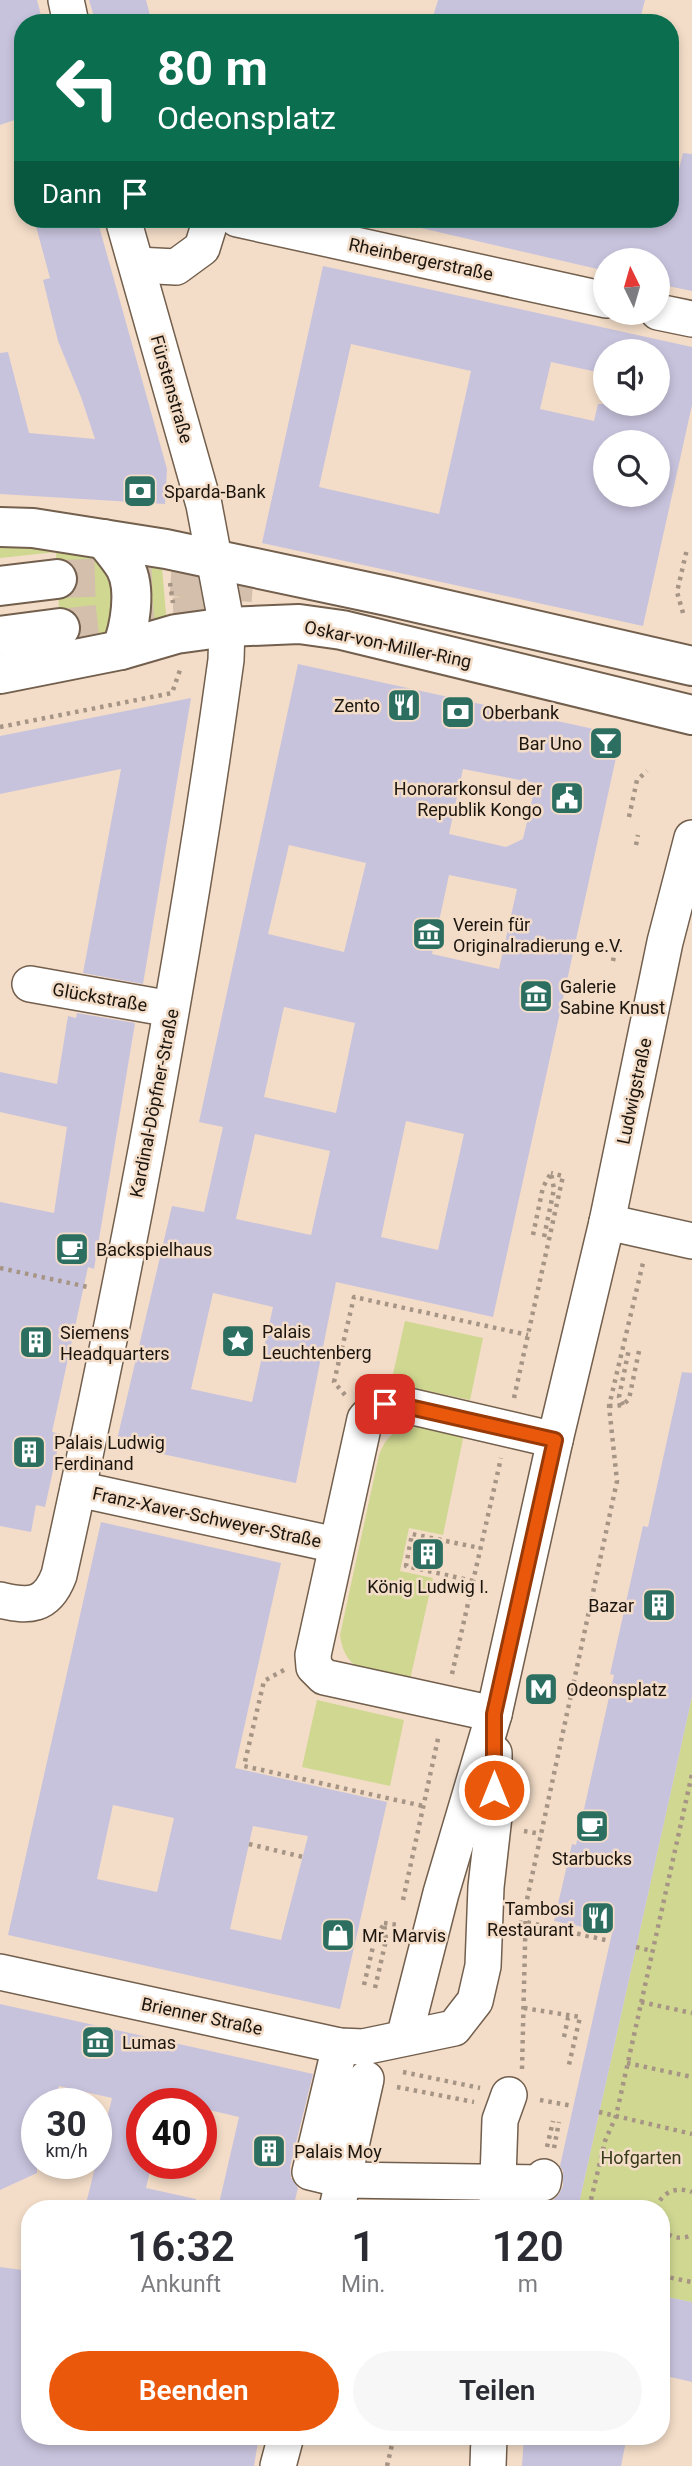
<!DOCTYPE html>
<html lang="de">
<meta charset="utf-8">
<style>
body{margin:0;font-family:Roboto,sans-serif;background:#f7f7f7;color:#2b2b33;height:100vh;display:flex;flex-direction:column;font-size:26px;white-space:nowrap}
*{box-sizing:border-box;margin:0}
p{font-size:23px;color:#7c7c81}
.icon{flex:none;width:38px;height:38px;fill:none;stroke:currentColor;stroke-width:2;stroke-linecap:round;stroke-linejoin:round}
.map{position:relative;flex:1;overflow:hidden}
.drawer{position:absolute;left:21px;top:2200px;width:649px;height:245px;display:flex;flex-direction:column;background:#fff;border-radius:28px;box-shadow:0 4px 10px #0003}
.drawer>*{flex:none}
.banner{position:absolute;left:14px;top:14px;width:665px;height:214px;border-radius:28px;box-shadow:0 4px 10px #0003;background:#0b6e4f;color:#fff;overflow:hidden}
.needle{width:46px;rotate:355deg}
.buttons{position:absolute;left:593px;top:248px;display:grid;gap:14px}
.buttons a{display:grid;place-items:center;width:77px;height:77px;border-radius:50%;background:#fff;box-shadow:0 4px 10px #0003;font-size:35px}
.speed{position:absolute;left:21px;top:2088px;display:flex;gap:14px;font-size:35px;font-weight:700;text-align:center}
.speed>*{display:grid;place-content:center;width:91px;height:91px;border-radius:50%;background:#fff;box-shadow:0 4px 10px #0003;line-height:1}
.speed small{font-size:18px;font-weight:400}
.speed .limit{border:10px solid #d22;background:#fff;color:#111}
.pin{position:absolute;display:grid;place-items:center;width:60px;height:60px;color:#fff;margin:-30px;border-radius:14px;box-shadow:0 4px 10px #0006}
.me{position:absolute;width:77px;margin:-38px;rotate:0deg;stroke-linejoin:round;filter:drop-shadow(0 0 5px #0008)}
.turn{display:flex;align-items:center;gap:24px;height:147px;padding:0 28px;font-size:32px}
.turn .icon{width:91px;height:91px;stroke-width:2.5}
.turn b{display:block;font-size:49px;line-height:60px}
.then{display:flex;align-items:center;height:66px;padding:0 28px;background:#0003;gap:14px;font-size:26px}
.eta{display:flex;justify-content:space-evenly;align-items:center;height:119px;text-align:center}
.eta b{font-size:42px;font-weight:600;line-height:49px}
.button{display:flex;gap:14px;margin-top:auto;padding:14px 28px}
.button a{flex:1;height:80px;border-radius:42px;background:#ea580c;color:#fff;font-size:28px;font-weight:600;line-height:80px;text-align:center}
.button a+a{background:#f7f7f7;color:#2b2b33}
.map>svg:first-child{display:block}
.green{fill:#cfd791}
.building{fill:#c8c3dd;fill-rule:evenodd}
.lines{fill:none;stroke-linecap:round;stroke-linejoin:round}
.major-tunnel{stroke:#d3bfac;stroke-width:38;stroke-dasharray:38 19;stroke-linecap:butt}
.minor-casing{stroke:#725f4d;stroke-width:38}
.major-casing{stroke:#725f4d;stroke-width:42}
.path{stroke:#a69585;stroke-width:4.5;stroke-dasharray:3.5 5;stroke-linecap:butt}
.minor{stroke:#fff;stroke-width:35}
.major{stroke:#fff;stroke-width:38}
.route-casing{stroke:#983908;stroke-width:18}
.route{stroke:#ea580c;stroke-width:12}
.labels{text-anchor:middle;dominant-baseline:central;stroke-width:5;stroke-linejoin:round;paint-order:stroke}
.street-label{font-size:18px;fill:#1d160f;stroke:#f3ddc8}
.poi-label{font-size:18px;fill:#1d160f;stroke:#f3ddc8;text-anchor:start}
.park-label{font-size:18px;fill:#373b19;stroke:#f3ddc8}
</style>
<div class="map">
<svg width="692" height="2466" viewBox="0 0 692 2466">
<rect width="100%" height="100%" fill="#f3ddc8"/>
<g class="green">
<path d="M 0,538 L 79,545 L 115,571 L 120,616 L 103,640 L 61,647 L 56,552 L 0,558 Z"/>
<path d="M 140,554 L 161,556 L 167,626 L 149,633 Z"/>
<path d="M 176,559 L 203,574 C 208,607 213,607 181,622 Z"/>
<path d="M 405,1321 L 483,1338 L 470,1400 L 391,1383 Z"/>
<path d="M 421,1423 L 464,1434 L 443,1535 L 409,1528 L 400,1571 L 433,1578 L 409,1684 C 375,1674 345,1675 340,1635 L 379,1455 C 387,1434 399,1426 421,1423 Z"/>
<path d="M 692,1697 L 692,2302 L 662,2296 L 662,2208 L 578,2208 Z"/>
<path d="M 317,1700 L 404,1720 L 390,1786 L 302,1767 Z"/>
</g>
<g class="building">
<path d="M 0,0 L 37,0 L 43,23 L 23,23 L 23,117 L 0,125 Z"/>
<path d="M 89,0 L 146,0 L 152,23 L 96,23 Z"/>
<path d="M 438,0 L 645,0 L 639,23 L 525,23 L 480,14 L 478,23 L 431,23 Z"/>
<path d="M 683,153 L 692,154 L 692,291 L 658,284 L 658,261 L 606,261 L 606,271 L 421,228 L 422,219 L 670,219 L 670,205 Z"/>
<path d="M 34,219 L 97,219 L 167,469 L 165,504 L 0,494 L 0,353 L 8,352 L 29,433 L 95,439 L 81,397 L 58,341 L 43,280 L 50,278 Z"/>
<path d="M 323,266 L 692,347 L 692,405 L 643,626 L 262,543 ZM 351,344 L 471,371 L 439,514 L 319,487 ZM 606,352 L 658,352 L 658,404 L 598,404 L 594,421 L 540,409 L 551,362 L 606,374 ZM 606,443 L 658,443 L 658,495 L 606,495 Z"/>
<path d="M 298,664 L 621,735 L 493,1317 L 336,1282 L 296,1483 L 116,1444 L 172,1206 L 204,1212 L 223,1127 L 199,1122 ZM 463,769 L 536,783 L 523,839 L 506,847 L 449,834 ZM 289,845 L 366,863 L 344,952 L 268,934 ZM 449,875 L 517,889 L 499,969 L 432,954 ZM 284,1007 L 355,1023 L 336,1113 L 264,1097 ZM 406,1121 L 464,1134 L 438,1250 L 381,1237 ZM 255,1134 L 330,1151 L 311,1235 L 236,1219 ZM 213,1293 L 273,1307 L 252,1402 L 191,1389 Z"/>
<path d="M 191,698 L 143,984 L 83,973 L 121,769 L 0,794 L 0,736 Z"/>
<path d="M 77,1013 L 135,1023 L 94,1269 L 88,1267 L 52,1432 L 61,1434 L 45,1507 L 36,1505 L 31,1532 L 0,1526 L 0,1202 L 54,1213 L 67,1127 L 0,1112 L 0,1072 L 57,1084 L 68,1016 L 76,1018 Z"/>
<path d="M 682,1372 L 692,1373 L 692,1697 L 578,2208 L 551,2208 L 552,2201 L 559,2194 L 563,2186 L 563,2171 L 560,2166 L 612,1933 L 554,1921 L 572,1844 L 576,1845 L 614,1675 L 610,1674 L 643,1526 L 648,1527 Z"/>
<path d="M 101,1522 L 281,1563 L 235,1768 L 387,1802 L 340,2009 L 8,1935 ZM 113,1805 L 174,1818 L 157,1892 L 97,1879 ZM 253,1826 L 308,1836 L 281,1940 L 230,1929 Z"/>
<path d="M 0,2004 L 313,2074 L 290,2167 L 291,2178 L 298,2188 L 293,2208 L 218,2208 L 239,2117 L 201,2108 L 201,2104 L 142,2104 L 142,2163 L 152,2163 L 146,2188 L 196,2199 L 195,2208 L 85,2208 L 112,2098 L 59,2086 L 55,2104 L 37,2104 L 37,2173 L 0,2190 Z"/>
<path d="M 0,2267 L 30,2271 L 30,2436 L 259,2436 L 254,2466 L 0,2466 Z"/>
<path d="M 662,2296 L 692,2302 L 692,2382 L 662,2375 Z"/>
<path d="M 524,2436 L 627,2436 L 621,2466 L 522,2466 Z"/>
</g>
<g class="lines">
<g class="major-tunnel">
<path d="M 57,579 L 156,576 L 253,583"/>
<path d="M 60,628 L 159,617 L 219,615"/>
</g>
<g class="minor-casing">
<g id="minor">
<path d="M 66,0 L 71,23"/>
<path d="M 237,219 L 606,300"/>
<path d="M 137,265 L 176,267 L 202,248 L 211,219"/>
<path d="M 658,312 L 692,319"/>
<path d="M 30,984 L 171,1009"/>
<path d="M 607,1222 L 692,1241"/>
<path d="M 78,1489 L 336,1545"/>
<path d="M 0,1600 C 29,1607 47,1607 59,1575 C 126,1273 184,967 226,660 L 227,627 L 204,505 L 123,219"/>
<path d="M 494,1714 L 324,1677 L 314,1667 L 313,1655 L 365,1419 L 377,1406 L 396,1403 L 555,1440"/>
<path d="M 0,1972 L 340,2046 L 363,2047 L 454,2028 L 475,2001 L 483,1966 L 486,1887 L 494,1816 L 494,1753"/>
<path d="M 404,2038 L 441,1893 L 494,1714 L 555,1440 L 607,1222 L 665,942 L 692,838"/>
<path d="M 340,2046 L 310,2172 L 343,2180 L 543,2183 L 544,2177"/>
<path d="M 337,2208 L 366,2079"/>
<path d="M 497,2208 L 500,2120 L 509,2095"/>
<path d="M 278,2466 L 286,2436"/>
<path d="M 488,2466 L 489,2436"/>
</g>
</g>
<g class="major-casing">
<g id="major">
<path d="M 0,527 L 33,528 L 166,549 L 387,596 L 692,666"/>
<path d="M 104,539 C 111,548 119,557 125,567 C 137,589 130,628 121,650"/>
<path d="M 0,586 L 57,579"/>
<path d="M 0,636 L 60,628"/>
<path d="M 0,674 L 121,650 L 176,634 L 227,627 L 299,624 L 342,630 L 692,715"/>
</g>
</g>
<g class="path">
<path d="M 170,583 L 173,603"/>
<path d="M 683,613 L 677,592 L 687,549"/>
<path d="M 0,727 L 172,693 L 181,667"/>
<path d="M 629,817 L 637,780 L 647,771"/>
<path d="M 636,845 L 638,835"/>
<path d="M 613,961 L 615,951"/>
<path d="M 533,1235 L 543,1187 L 551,1173"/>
<path d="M 544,1237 L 554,1189 L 551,1173"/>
<path d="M 0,1268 L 88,1287"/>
<path d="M 345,1395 L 334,1382 L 354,1297 L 528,1335"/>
<path d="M 514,1398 L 563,1176 L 551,1173"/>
<path d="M 623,1405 L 619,1397 L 629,1349"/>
<path d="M 609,1406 L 623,1405 L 629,1399 L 639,1351"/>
<path d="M 473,1581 L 406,1566 L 412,1534 L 480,1548"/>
<path d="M 284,1670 L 264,1681 L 244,1766 L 423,1806"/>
<path d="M 452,1674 L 501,1458"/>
<path d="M 524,1831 L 541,1834"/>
<path d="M 249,1844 L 303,1857"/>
<path d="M 403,1900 L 439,1734"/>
<path d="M 384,1923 L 398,1925"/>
<path d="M 519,1923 L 526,1922 L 610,1941"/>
<path d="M 636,1947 L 652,1951"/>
<path d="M 364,1985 L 375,1938 L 384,1924"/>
<path d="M 375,1988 L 386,1940 L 384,1923"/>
<path d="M 641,2002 L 692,2013"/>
<path d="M 524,2008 L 580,2017 L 568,2069"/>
<path d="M 564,2037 L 568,2018 L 572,2018"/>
<path d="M 627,2063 L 692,2077"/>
<path d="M 522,2069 L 526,1904 L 617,1481 L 609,1406 L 643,1263"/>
<path d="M 403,2072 L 480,2088"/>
<path d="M 397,2087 L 474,2102"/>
<path d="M 540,2100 L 573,2106"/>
<path d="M 599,2112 L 692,2134"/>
<path d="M 547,2147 L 553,2121"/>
<path d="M 554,2148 L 559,2122"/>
<path d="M 589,2208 L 605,2141 L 616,2116 L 692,1774"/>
<path d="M 656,2208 C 662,2192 676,2186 692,2192"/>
<path d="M 662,2229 C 670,2238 681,2240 692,2235"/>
<path d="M 662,2276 L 692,2282"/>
<path d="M 387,2466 L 394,2436"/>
</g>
<use href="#minor" class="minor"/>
<use href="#major" class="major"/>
</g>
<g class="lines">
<g class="route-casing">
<path id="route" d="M 385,1404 L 396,1404 L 555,1440 L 494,1714 L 494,1790"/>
</g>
<use href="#route" class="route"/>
</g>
<defs>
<g id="bank-square" transform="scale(1.75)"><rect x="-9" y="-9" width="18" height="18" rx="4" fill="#2c6f61" stroke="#f3ddc8"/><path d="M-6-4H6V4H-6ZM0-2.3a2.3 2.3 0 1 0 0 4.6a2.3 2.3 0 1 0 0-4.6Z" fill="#fff"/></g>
<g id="restaurant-square" transform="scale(1.75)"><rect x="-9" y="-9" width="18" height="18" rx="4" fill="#2c6f61" stroke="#f3ddc8"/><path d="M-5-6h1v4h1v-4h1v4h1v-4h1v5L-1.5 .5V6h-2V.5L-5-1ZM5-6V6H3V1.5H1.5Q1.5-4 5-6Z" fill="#fff"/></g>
<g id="bar-square" transform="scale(1.75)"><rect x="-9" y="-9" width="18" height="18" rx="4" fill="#2c6f61" stroke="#f3ddc8"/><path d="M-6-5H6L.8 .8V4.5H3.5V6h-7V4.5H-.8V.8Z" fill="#fff"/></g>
<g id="civic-square" transform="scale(1.75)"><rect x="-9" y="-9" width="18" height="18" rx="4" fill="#2c6f61" stroke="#f3ddc8"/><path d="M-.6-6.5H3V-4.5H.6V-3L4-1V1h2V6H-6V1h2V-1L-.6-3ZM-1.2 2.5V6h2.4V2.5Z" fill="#fff"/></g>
<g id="museum-square" transform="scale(1.75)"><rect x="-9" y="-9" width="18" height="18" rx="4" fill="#2c6f61" stroke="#f3ddc8"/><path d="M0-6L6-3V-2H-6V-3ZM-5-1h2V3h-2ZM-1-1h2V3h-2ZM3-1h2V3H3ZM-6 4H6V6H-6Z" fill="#fff"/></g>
<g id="cafe-square" transform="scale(1.75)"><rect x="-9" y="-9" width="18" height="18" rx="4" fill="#2c6f61" stroke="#f3ddc8"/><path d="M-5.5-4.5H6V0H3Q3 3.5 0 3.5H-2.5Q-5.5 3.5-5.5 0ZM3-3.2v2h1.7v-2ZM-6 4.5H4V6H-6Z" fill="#fff"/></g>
<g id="sight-square" transform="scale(1.75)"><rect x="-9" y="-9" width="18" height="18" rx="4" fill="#2c6f61" stroke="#f3ddc8"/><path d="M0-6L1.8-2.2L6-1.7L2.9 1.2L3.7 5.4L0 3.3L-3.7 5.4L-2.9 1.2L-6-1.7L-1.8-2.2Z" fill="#fff"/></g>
<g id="building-square" transform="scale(1.75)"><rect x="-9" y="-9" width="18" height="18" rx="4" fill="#2c6f61" stroke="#f3ddc8"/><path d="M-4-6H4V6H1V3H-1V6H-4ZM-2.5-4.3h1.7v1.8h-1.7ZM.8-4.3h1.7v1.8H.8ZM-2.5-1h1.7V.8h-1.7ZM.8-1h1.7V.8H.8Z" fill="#fff"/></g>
<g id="metro-square" transform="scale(1.75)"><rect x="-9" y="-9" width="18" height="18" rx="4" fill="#2c6f61" stroke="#f3ddc8"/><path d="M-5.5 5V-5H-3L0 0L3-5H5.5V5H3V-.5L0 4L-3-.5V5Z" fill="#fff"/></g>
<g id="shop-square" transform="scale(1.75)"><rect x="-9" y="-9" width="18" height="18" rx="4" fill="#2c6f61" stroke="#f3ddc8"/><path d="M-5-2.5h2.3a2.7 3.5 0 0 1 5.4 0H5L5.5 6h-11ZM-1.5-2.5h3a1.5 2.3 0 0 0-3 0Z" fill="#fff"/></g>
</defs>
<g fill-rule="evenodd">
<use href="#bank-square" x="140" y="491"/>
<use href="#restaurant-square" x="404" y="705"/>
<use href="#bank-square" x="458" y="712"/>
<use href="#bar-square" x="606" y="743"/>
<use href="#civic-square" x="567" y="798"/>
<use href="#museum-square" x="429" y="934"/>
<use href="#museum-square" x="536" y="996"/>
<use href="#cafe-square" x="72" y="1249"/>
<use href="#sight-square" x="238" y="1341"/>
<use href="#building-square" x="36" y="1342"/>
<use href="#building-square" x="29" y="1452"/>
<use href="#building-square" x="428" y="1554"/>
<use href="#building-square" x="659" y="1605"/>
<use href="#metro-square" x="541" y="1689"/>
<use href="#cafe-square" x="592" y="1826"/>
<use href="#restaurant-square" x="598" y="1918"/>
<use href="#shop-square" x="338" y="1935"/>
<use href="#museum-square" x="98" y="2042"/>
<use href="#building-square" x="269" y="2151"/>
</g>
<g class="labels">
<g class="street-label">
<text transform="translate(421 259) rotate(12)">Rheinbergerstraße</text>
<text transform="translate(172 389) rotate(74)">Fürstenstraße</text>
<text transform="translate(388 644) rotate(12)">Oskar-von-Miller-Ring</text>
<text transform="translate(100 997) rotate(10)">Glückstraße</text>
<text transform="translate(634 1091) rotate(-78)">Ludwigstraße</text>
<text transform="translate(154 1103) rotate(-79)">Kardinal-Döpfner-Straße</text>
<text transform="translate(207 1517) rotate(12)">Franz-Xaver-Schweyer-Straße</text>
<text transform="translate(202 2016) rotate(12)">Brienner Straße</text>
</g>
<g class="poi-label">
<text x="164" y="491">Sparda-Bank</text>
<text x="380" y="705" text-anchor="end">Zento</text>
<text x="482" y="712">Oberbank</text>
<text x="582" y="743" text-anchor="end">Bar Uno</text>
<text x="542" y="788" text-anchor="end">Honorarkonsul der<tspan x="542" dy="21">Republik Kongo</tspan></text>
<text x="453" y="924">Verein für<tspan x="453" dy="21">Originalradierung e.V.</tspan></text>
<text x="560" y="986">Galerie<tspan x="560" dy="21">Sabine Knust</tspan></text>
<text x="96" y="1249">Backspielhaus</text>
<text x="262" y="1331">Palais<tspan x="262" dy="21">Leuchtenberg</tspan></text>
<text x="60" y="1332">Siemens<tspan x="60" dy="21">Headquarters</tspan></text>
<text x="54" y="1442">Palais Ludwig<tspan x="54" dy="21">Ferdinand</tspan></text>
<text x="428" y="1586" text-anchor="middle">König Ludwig I.</text>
<text x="634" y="1605" text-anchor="end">Bazar</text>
<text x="566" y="1689">Odeonsplatz</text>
<text x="592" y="1858" text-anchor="middle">Starbucks</text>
<text x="574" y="1908" text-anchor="end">Tambosi<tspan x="574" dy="21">Restaurant</tspan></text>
<text x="362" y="1935">Mr. Marvis</text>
<text x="122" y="2042">Lumas</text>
<text x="294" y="2151">Palais Moy</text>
</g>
<g class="park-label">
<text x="641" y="2157">Hofgarten</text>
</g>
</g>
</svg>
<div class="buttons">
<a><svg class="needle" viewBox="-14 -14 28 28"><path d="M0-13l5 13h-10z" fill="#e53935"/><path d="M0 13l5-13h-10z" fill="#7c7c81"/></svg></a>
<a><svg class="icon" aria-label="sound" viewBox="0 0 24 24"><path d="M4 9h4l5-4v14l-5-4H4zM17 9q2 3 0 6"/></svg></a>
<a><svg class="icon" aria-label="search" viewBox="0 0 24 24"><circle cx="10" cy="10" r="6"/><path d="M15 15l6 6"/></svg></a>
</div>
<div class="speed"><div>30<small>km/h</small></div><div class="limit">40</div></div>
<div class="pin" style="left:385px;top:1404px;background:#d93025"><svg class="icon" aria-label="arrive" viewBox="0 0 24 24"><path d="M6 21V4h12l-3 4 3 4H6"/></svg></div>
<svg class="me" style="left:494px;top:1790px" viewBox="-20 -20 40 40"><circle r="17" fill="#ea580c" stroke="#fff" stroke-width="3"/><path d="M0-11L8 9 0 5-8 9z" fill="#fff"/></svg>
<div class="banner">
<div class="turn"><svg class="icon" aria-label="left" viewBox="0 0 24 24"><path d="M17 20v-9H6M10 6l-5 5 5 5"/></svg><div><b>80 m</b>Odeonsplatz</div></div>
<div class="then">Dann<svg class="icon" aria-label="arrive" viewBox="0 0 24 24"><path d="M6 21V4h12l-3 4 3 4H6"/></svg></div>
</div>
<section class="drawer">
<div class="eta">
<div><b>16:32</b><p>Ankunft</p></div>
<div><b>1</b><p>Min.</p></div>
<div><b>120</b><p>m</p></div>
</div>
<div class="button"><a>Beenden</a><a>Teilen</a></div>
</section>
</div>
